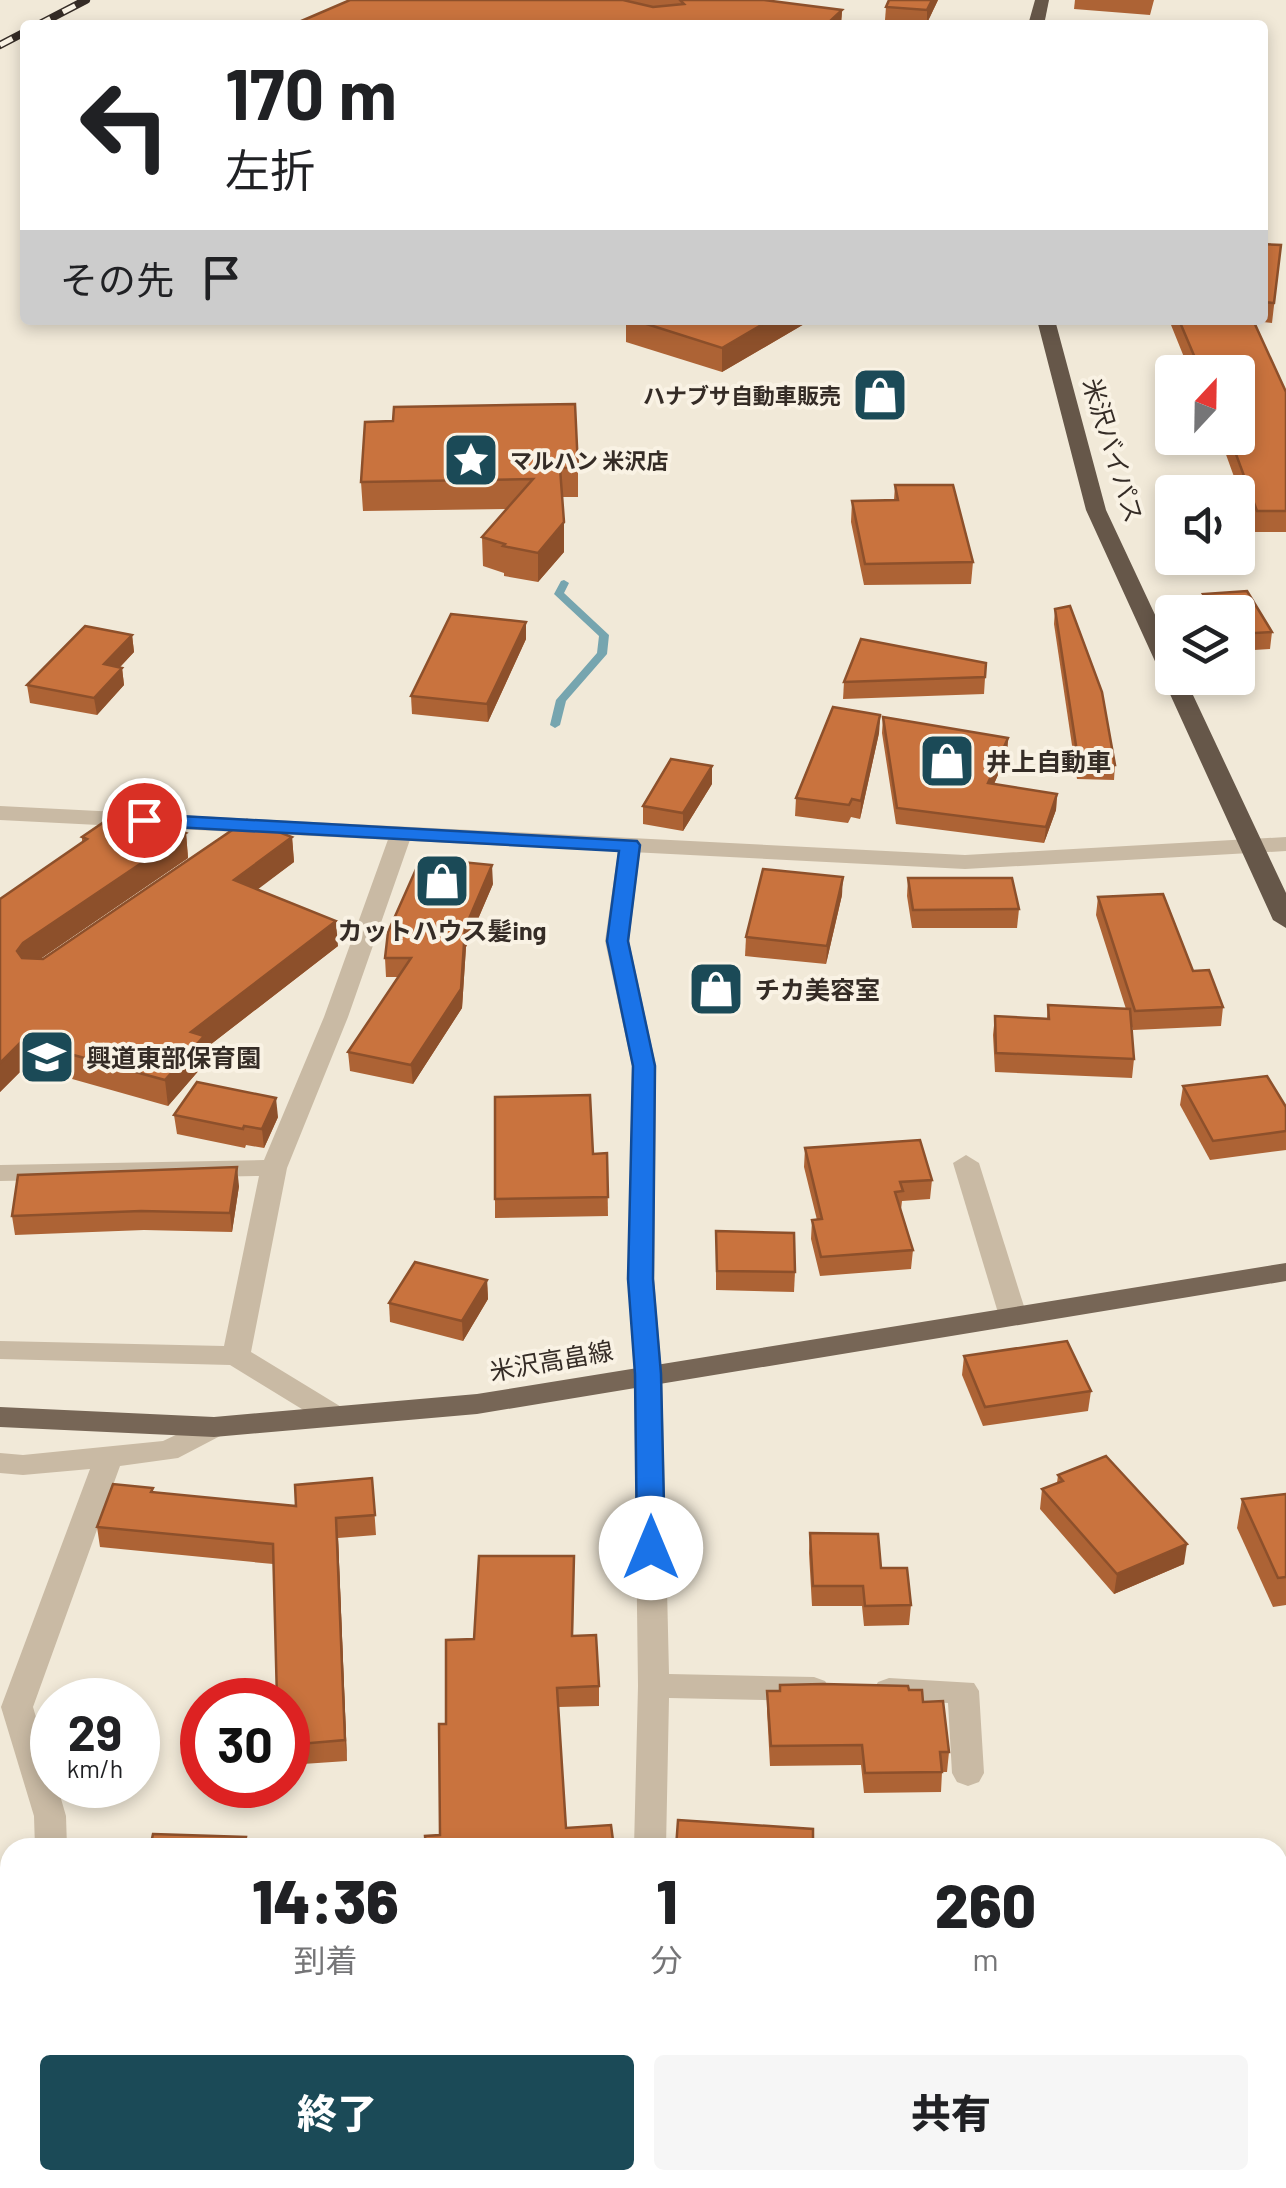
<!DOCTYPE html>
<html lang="ja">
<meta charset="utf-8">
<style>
body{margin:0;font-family:Barlow,"Noto Sans JP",sans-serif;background:#f6f6f6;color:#202124;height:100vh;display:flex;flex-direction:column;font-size:38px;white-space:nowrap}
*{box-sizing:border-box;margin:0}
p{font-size:32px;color:#757577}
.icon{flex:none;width:55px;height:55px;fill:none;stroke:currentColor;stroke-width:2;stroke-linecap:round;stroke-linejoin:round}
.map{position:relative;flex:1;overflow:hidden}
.sheet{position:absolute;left:0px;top:1838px;width:1288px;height:352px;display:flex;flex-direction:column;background:#fff;border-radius:30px 30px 0 0;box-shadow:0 5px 15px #0003}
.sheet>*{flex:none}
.guide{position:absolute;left:20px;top:20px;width:1248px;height:305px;border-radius:10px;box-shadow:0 5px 15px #0003;background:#fff;color:#202124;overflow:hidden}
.needle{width:65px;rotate:22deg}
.tools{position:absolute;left:1155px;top:355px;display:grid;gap:20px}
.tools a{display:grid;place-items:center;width:100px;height:100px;border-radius:10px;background:#fff;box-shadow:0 5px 15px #0003;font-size:50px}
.speed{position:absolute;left:30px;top:1678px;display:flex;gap:20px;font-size:50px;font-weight:700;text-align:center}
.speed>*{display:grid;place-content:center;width:130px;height:130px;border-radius:50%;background:#fff;box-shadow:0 5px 15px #0003;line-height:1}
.speed small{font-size:25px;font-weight:400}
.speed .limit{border:15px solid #d22;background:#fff;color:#111}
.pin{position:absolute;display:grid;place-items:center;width:85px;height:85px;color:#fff;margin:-42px;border:5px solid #fff;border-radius:50%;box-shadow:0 2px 10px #0007}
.me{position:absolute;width:110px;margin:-55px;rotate:0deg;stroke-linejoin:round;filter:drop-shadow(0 0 8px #0008)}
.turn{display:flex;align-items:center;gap:35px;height:210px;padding:0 40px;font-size:45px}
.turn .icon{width:130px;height:130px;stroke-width:2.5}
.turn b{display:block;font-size:70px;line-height:85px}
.then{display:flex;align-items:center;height:95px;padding:0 40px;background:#0003;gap:20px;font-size:38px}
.eta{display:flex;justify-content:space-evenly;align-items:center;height:170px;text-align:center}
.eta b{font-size:60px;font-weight:800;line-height:70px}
.action{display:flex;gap:20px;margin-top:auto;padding:20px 40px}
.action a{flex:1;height:115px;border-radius:10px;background:#1b4a57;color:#fff;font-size:40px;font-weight:800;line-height:115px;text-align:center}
.action a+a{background:#f6f6f6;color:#202124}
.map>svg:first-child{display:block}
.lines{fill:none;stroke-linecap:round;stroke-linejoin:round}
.stream{fill:#76a5af;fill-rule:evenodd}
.minor{fill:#c9baa4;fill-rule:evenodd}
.tertiary{fill:#c9baa4;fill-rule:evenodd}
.primary{fill:#776656;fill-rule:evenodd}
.trunk{fill:#665749;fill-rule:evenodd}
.rail-casing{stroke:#352c26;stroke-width:8}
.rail{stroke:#f9f2e4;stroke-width:5;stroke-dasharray:14;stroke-linecap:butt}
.wall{fill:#ad6335}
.shaded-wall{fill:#8d502b}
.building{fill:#c9733e;stroke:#8d502b;stroke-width:2.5}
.route{fill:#1a73e8;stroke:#114b97;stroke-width:2.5}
.labels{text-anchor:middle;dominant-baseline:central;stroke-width:8;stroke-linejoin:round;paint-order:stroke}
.far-poi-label{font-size:22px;font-weight:bold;fill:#352c26;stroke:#f9f2e4;text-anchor:end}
.street-label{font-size:25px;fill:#352c26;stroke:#f9f2e4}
.poi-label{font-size:25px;font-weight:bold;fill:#352c26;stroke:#f9f2e4;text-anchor:start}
</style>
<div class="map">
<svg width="1286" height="2188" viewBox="0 0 1286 2188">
<rect width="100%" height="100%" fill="#f1e9d8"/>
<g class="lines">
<path class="stream" d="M 564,580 L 569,583 L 564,593 L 609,635 L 607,654 L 566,701 L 560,725 L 555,728 L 550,725 L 556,700 L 597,653 L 599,636 L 554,594 L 561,581 Z"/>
<g class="minor">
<path d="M 401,827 L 412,834 L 348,1017 L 287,1168 L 251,1352 L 343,1408 L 347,1415 L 343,1422 L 323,1422 L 230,1365 L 0,1359 L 0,1341 L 224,1346 L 259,1176 L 0,1181 L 0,1165 L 264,1160 L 324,1017 L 390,834 Z"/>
<path d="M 630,838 L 641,845 L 629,941 L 656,1066 L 654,1279 L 662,1374 L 669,1674 L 814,1677 L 825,1681 L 830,1689 L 825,1697 L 814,1701 L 669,1698 L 666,1848 L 634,1848 L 638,1686 L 634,1374 L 628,1279 L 632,1066 L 605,941 L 619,845 Z"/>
<path d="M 966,1155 L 979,1163 L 1027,1316 L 1023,1322 L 1003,1322 L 999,1316 L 953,1163 Z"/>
<path d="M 214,1417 L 224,1420 L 228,1427 L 224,1434 L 178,1458 L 120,1466 L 33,1707 L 52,1771 L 52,1785 L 57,1785 L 66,1816 L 67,1848 L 35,1848 L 34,1816 L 1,1707 L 90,1469 L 23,1475 L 0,1473 L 0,1453 L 23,1455 L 163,1441 Z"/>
<path d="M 889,1678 L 974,1683 L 979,1691 L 984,1773 L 979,1782 L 968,1786 L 957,1782 L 952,1773 L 948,1703 L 878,1698 L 873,1690 L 878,1682 Z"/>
<path d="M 50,2180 L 86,2180 L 87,2188 L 51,2188 Z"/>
<path d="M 585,2180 L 621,2180 L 620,2188 L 584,2188 Z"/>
</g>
<path class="tertiary" d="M 0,806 L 965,855 L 1286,837 L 1286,851 L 965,869 L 0,820 Z"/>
<path class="primary" d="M 1286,1263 L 1286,1281 L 477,1414 L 214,1437 L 0,1427 L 0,1407 L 214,1417 L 477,1394 Z"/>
<g class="trunk">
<path d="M 1035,0 L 1049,0 L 1044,25 L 1028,25 Z"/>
<path d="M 1037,320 L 1055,320 L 1106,510 L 1172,651 L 1172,678 L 1185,678 L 1286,893 L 1286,928 L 1273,920 L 1086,510 Z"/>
</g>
<g class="rail-casing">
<g id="rail">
<path d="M 38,25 L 86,0"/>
<path d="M 0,45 L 25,32"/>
</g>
</g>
<use href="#rail" class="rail"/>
</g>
<g class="wall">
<path d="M 350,0 L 764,0 L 842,10 L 841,25 L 291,25 Z"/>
<path d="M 938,0 L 927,23 L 885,20 L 886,7 Z"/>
<path d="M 1075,0 L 1154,0 L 1150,15 L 1074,9 Z"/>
<path d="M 1262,244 L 1281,245 L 1272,323 L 1254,321 L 1286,392 L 1286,532 L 1254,532 L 1220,438 L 1238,438 L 1238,372 L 1190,372 L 1169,320 L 1262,320 Z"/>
<path d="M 626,320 L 811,320 L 722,372 L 626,342 Z"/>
<path d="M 365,422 L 578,468 L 578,497 L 562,497 L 564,552 L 538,582 L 504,576 L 504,573 L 483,566 L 482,537 L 507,509 L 363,511 L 361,482 Z"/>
<path d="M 895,485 L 973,562 L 971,584 L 864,585 L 851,522 L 852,501 L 894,500 Z"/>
<path d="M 1247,591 L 1272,632 L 1270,649 L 1238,651 L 1238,612 L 1202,612 L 1201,611 L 1203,594 Z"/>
<path d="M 1055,609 L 1115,765 L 1114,780 L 1077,779 L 1054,624 Z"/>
<path d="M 526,622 L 526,639 L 488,722 L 412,714 L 411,696 Z"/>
<path d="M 132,635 L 134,652 L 120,667 L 122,668 L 124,685 L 97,715 L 30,703 L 27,685 Z"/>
<path d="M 986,663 L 984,694 L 843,699 L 844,682 Z"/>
<path d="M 880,715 L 879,733 L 860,819 L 851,817 L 848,823 L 795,816 L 796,798 Z"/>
<path d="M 883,717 L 1008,738 L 1007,754 L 994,784 L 1057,794 L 1056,810 L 1044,843 L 896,824 L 882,733 Z"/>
<path d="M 712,784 L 683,831 L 643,824 L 643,806 Z"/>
<path d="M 186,833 L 188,858 L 40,959 L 43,959 L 292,837 L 294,862 L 257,889 L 338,946 L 206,1048 L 207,1061 L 168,1106 L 26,1066 L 0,1092 L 0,899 L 82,843 L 82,837 Z"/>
<path d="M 908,878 L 1019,909 L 1017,928 L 912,928 L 907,896 Z"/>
<path d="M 493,884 L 466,947 L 462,1008 L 413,1084 L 350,1071 L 348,1052 L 399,977 L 386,977 L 385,958 Z"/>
<path d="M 842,895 L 826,964 L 745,956 L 746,937 Z"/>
<path d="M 1098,897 L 1193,971 L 1223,1007 L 1221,1026 L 1133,1030 L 1131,1023 L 1134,1059 L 1132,1078 L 995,1072 L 993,1035 L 995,1016 L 1047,1018 L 1048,1005 L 1126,1009 L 1096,915 Z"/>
<path d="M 1183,1086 L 1286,1107 L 1286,1150 L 1210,1160 L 1180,1105 Z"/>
<path d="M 174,1115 L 278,1117 L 264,1148 L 246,1145 L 245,1148 L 177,1134 Z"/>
<path d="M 805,1148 L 932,1180 L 930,1199 L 902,1201 L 901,1210 L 913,1250 L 911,1269 L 820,1276 L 811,1239 L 812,1220 L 817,1220 L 804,1167 Z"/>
<path d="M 607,1153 L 608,1216 L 495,1218 L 495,1199 L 593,1154 Z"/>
<path d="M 239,1186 L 232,1232 L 144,1230 L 15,1235 L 12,1216 Z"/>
<path d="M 716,1231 L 795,1272 L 794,1292 L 716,1290 Z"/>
<path d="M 487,1280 L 488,1299 L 463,1341 L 390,1322 L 389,1303 Z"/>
<path d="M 964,1356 L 1091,1391 L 1088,1411 L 983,1426 L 962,1375 Z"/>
<path d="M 1058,1475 L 1184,1564 L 1114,1594 L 1040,1509 L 1042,1489 L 1057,1483 Z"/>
<path d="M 372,1478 L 376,1535 L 338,1538 L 347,1761 L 288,1765 L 288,1700 L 273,1564 L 100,1547 L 97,1527 L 154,1493 L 296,1506 Z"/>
<path d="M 1286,1494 L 1286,1605 L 1273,1607 L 1237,1528 L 1242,1499 Z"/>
<path d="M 810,1533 L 881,1568 L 911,1605 L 909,1625 L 864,1626 L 862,1606 L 812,1606 L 809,1553 Z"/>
<path d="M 574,1556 L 573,1635 L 599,1686 L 599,1706 L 558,1707 L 566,1828 L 614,1848 L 440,1835 L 474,1639 Z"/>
<path d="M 909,1690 L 923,1702 L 949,1752 L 947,1772 L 942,1772 L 941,1792 L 864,1793 L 861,1765 L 770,1766 L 767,1711 L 767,1691 Z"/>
<rect x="725" y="2180" width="86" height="8"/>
</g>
<g class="shaded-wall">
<path d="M 932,0 L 938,0 L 927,23 L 927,10 Z"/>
<path d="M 842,10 L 841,25 L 826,25 Z"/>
<path d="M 770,320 L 811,320 L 722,372 L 722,348 Z"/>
<path d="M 564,522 L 564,552 L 538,582 L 538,553 Z"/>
<path d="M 526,622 L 526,639 L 488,722 L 487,704 Z"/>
<path d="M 132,635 L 134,652 L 106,682 L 104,664 Z"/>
<path d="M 122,668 L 124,685 L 97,715 L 94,698 Z"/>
<path d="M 880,715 L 879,733 L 860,819 L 861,801 Z"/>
<path d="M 1008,738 L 1007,754 L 987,800 L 988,783 Z"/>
<path d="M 712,766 L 712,784 L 683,831 L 683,813 Z"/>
<path d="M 1057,794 L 1056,810 L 1044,843 L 1046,827 Z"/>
<path d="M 186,833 L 188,858 L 27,968 L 17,951 L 23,943 Z"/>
<path d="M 292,837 L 294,862 L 237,905 L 234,880 Z"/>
<path d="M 492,865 L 493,884 L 466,947 L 462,1008 L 413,1084 L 411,1065 L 465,928 Z"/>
<path d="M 843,877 L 842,895 L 826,964 L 827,946 Z"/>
<path d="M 336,921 L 338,946 L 206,1048 L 207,1061 L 168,1106 L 165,1080 L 191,1032 Z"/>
<path d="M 22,1041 L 26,1066 L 0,1092 L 0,1063 Z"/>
<path d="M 276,1098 L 278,1117 L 264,1148 L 262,1129 Z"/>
<path d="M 237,1167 L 239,1186 L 232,1232 L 230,1213 Z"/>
<path d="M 487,1280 L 488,1299 L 463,1341 L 462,1321 Z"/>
<path d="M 336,1518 L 338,1538 L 347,1761 L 345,1740 Z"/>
<path d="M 1187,1544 L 1184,1564 L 1114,1594 L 1117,1574 Z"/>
</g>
<g class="building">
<path d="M 350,0 L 623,0 L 653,7 L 684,4 L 680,0 L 764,0 L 842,10 L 826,25 L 292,25 Z"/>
<path d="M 889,0 L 932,0 L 927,10 L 886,7 Z"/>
<path d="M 1262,244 L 1281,245 L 1274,303 L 1262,302 Z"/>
<path d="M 634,320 L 770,320 L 722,348 Z"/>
<path d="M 1179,320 L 1253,320 L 1286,392 L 1286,511 L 1257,511 L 1230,438 L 1238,438 L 1238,372 L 1201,372 Z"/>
<path d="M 575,404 L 578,468 L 560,468 L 564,522 L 538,553 L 503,546 L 505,544 L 482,537 L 533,479 L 361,482 L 365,422 L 393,421 L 394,407 Z"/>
<path d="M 895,485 L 953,485 L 973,562 L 865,564 L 852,501 L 898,500 Z"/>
<path d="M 1247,591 L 1272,632 L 1238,634 L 1238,612 L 1214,612 L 1203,594 Z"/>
<path d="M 1070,606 L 1102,692 L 1115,765 L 1079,765 L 1055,609 Z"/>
<path d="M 451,614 L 526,622 L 487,704 L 411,696 Z"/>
<path d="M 85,626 L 132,635 L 104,664 L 122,668 L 94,698 L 27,685 Z"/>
<path d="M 861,639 L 986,663 L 985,677 L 844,682 Z"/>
<path d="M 833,707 L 880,715 L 861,801 L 852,799 L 849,805 L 796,798 Z"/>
<path d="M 883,717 L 1008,738 L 988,783 L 1057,794 L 1046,827 L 897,808 Z"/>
<path d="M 671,759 L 712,766 L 683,813 L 643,806 Z"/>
<path d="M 123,809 L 186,833 L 23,943 L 17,951 L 22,958 L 43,959 L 247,820 L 292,837 L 234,880 L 336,921 L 191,1032 L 204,1036 L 165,1080 L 22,1041 L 0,1063 L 0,899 L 87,839 L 82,837 Z"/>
<path d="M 421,858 L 492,865 L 465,928 L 461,989 L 411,1065 L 348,1052 L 411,958 L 385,958 L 388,932 Z"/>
<path d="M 763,869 L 843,877 L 827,946 L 746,937 Z"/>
<path d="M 908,878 L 1012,878 L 1019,909 L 913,910 Z"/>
<path d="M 1163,894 L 1193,971 L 1209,970 L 1223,1007 L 1135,1011 L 1098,897 Z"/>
<path d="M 1048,1005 L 1130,1009 L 1134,1059 L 996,1053 L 995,1016 L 1049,1019 Z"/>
<path d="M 1267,1076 L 1286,1107 L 1286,1131 L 1213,1141 L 1183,1086 Z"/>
<path d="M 197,1082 L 276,1098 L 262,1129 L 244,1126 L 243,1129 L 174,1115 Z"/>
<path d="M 590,1095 L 593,1154 L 607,1153 L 608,1197 L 495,1199 L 495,1097 Z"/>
<path d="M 920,1140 L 932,1180 L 900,1182 L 903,1191 L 895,1192 L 913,1250 L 821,1257 L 812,1220 L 822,1219 L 805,1148 Z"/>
<path d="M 237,1167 L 230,1213 L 141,1211 L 12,1216 L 18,1175 Z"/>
<path d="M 716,1231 L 794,1233 L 795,1272 L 717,1271 Z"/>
<path d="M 415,1262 L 487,1280 L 462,1321 L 389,1303 Z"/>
<path d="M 1067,1341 L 1091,1391 L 985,1407 L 964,1356 Z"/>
<path d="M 1106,1456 L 1187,1544 L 1117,1574 L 1042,1489 L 1063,1481 L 1058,1475 Z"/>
<path d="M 372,1478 L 375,1515 L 336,1518 L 345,1740 L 288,1745 L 288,1700 L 277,1700 L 273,1544 L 97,1527 L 113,1484 L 153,1488 L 151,1492 L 296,1506 L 295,1485 Z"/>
<path d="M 1286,1494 L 1286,1577 L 1278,1578 L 1242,1499 Z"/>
<path d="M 810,1533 L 878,1534 L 881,1568 L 907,1568 L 911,1605 L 865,1606 L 863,1586 L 813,1586 Z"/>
<path d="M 479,1556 L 574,1556 L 572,1636 L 596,1635 L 599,1686 L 557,1688 L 566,1828 L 611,1825 L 614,1848 L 426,1848 L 425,1836 L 440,1835 L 439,1724 L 446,1724 L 446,1640 L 474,1639 Z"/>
<path d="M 823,1684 L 908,1686 L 909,1690 L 922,1690 L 923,1702 L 943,1701 L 949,1752 L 940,1752 L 942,1772 L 865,1773 L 862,1745 L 771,1746 L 767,1691 L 780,1691 L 780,1685 Z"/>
<path d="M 678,1820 L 813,1829 L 813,1848 L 676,1848 Z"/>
<path d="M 153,1834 L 246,1837 L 244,1848 L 150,1848 Z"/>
</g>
<path class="route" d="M 144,814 L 637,841 L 640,845 L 628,941 L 655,1066 L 653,1279 L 661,1374 L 665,1548 L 661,1555 L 641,1555 L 637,1548 L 635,1374 L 628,1279 L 633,1066 L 607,941 L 619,851 L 137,825 L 137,816 Z"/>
<defs>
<g id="shop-square" transform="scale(2.875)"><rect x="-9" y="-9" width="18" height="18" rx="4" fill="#1b4a57" stroke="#f9f2e4"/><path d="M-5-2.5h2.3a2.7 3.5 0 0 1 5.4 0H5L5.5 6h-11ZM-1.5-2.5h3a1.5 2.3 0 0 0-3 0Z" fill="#fff"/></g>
<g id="sight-square" transform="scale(2.875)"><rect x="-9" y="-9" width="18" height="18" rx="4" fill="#1b4a57" stroke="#f9f2e4"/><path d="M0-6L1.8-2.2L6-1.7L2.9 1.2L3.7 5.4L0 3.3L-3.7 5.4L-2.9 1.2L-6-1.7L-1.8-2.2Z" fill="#fff"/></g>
<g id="school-square" transform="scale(2.875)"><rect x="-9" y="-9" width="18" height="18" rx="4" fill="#1b4a57" stroke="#f9f2e4"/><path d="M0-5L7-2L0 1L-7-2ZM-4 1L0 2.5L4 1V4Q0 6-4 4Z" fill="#fff"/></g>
</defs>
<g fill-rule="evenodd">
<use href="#shop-square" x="880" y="395"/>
<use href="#sight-square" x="471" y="460"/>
<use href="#shop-square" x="947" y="761"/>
<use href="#shop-square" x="442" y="881"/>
<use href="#shop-square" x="716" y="989"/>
<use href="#school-square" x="47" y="1057"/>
</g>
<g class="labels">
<g class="far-poi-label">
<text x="841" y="395">ハナブサ自動車販売</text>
<text x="510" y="460" text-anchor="start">マルハン 米沢店</text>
</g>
<g class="street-label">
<text transform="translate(1114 450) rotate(73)">米沢バイパス</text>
<text transform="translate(551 1360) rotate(-10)">米沢高畠線</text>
</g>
<g class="poi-label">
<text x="986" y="761">井上自動車</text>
<text x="442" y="930" text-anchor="middle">カットハウス髪ing</text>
<text x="755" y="989">チカ美容室</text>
<text x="86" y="1057">興道東部保育園</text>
</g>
</g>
</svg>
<div class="tools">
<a><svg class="needle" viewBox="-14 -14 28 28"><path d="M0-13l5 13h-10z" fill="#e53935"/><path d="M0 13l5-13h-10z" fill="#757577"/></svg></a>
<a><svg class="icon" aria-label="sound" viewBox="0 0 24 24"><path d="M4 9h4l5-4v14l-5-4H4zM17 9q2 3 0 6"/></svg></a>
<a><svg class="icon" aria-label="layers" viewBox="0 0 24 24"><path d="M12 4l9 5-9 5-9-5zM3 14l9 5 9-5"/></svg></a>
</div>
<div class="speed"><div>29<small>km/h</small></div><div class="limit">30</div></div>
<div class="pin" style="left:144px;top:820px;background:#d93025"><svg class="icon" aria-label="arrive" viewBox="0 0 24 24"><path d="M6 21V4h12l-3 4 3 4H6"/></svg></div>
<svg class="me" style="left:651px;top:1548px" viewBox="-20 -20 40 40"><circle r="19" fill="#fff"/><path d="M0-13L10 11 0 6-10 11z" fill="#1a73e8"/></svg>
<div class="guide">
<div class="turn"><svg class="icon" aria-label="left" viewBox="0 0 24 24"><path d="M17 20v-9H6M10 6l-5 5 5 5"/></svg><div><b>170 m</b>左折</div></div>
<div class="then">その先<svg class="icon" aria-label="arrive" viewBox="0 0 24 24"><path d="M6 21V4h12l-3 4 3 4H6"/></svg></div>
</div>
<section class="sheet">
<div class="eta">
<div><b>14:36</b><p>到着</p></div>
<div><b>1</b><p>分</p></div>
<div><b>260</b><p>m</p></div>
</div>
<div class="action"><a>終了</a><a>共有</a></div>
</section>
</div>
